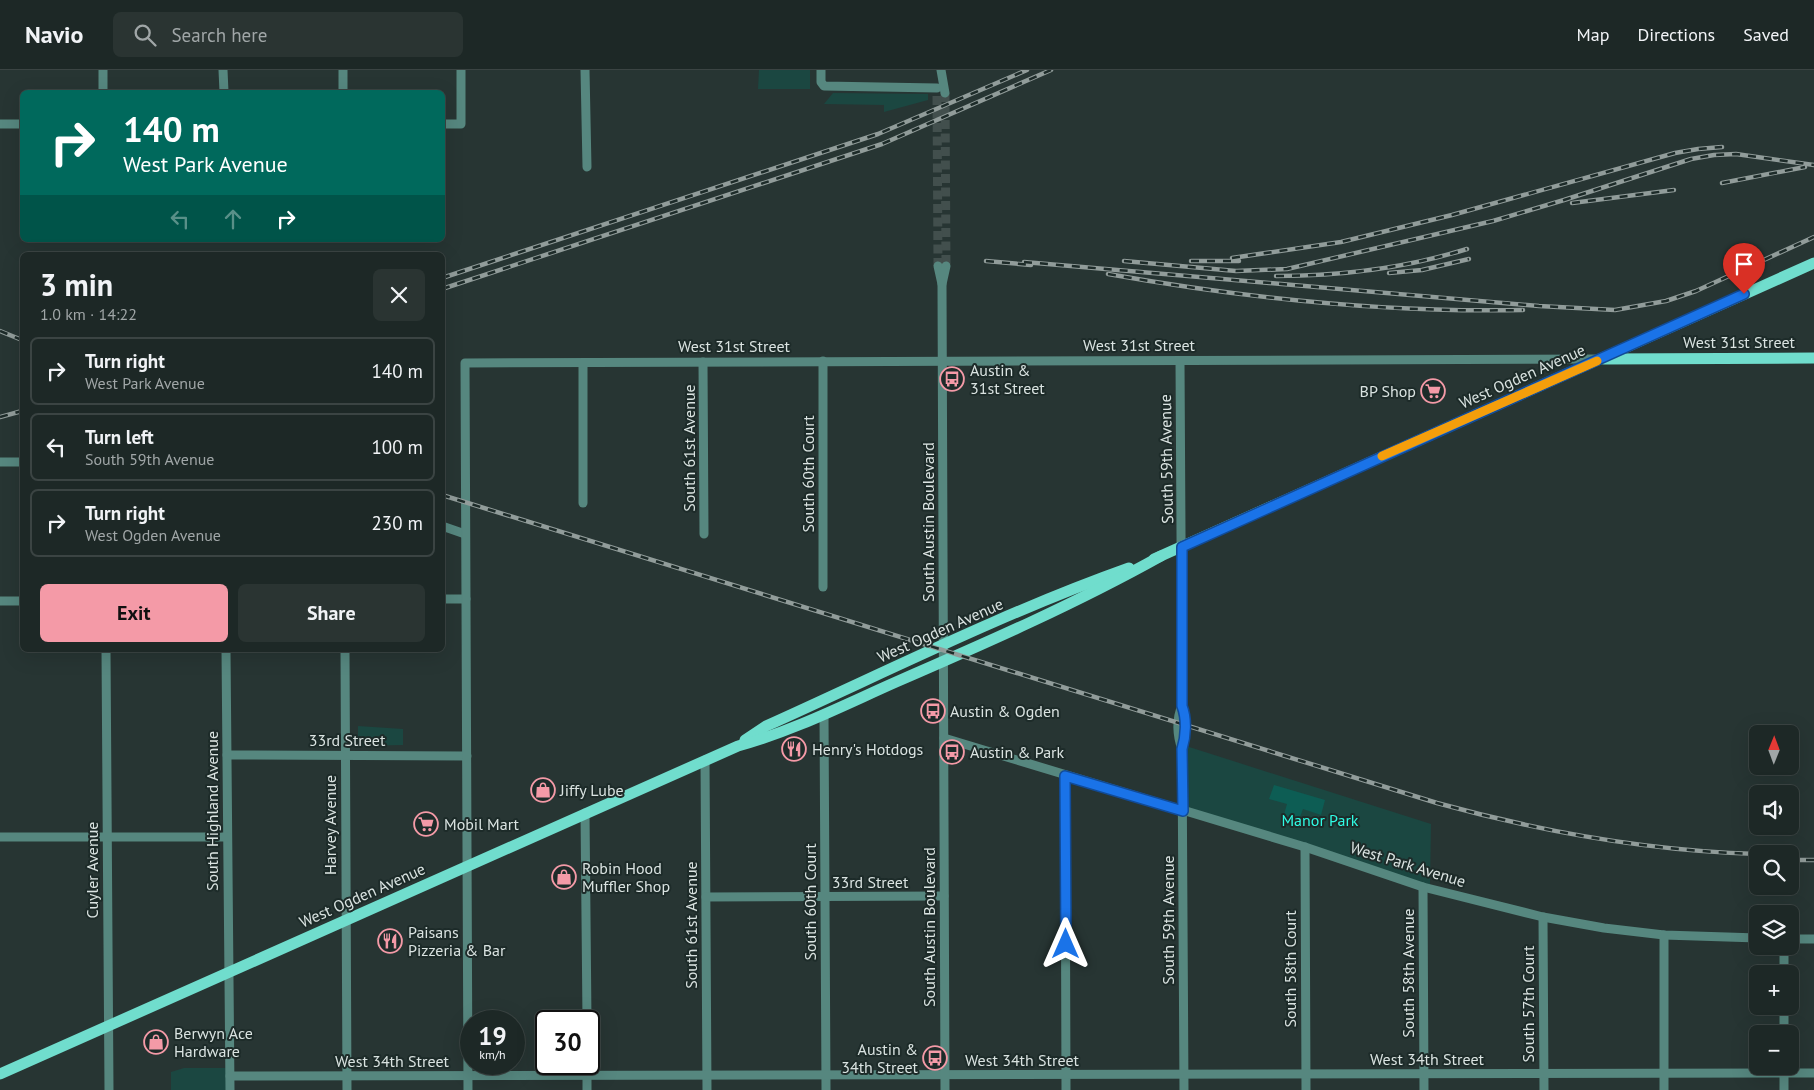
<!DOCTYPE html>
<meta charset="utf-8">
<style>
body{margin:0;font-family:"PT Sans",sans-serif;background:#2a3432;color:#f1f3f6;height:100vh;display:flex;flex-direction:column;font-size:19px;white-space:nowrap}
*{box-sizing:border-box;margin:0}
p{font-size:16px;color:#a0a6a7}
.icon{flex:none;width:28px;height:28px;fill:none;stroke:currentColor;stroke-width:2;stroke-linecap:round;stroke-linejoin:round}
.map{position:relative;flex:1;overflow:hidden}
.side{position:absolute;left:20px;top:182px;width:425px;height:400px;display:flex;flex-direction:column;background:#1d2826;border-radius:8px;box-shadow:0 5px 20px #0002,0 0 0 1px #3b4443}
.side>*{flex:none}
.hud{position:absolute;left:20px;top:20px;width:425px;height:152px;border-radius:8px;box-shadow:0 5px 20px #0002,0 0 0 1px #3b4443;background:#00695c;color:#fff;overflow:hidden}
.needle{width:32px;rotate:1deg}
.tools{position:absolute;left:1749px;top:655px;display:grid;gap:10px}
.tools a{display:grid;place-items:center;width:50px;height:50px;border-radius:8px;background:#1d2826;box-shadow:0 5px 20px #0002,0 0 0 1px #3b4443;font-size:25px}
.speed{position:absolute;left:460px;top:940px;display:flex;gap:10px;font-size:25px;font-weight:700;text-align:center}
.speed>*{display:grid;place-content:center;width:65px;height:65px;border-radius:50%;background:#1d2826;box-shadow:0 5px 20px #0002,0 0 0 1px #3b4443;line-height:1}
.speed small{font-size:12px;font-weight:400}
.speed .limit{border:2px solid #111;border-radius:8px;background:#fff;color:#111}
.pin{position:absolute;display:grid;place-items:center;width:42px;height:42px;color:#fff;margin:-51px -21px;border-radius:50% 50% 50% 0;rotate:-45deg;box-shadow:0 0 5px #0007}
.pin .icon{rotate:45deg}
.me{position:absolute;width:55px;margin:-28px;rotate:0deg;stroke-linejoin:round;filter:drop-shadow(0 0 4px #0008)}
.turn{display:flex;align-items:center;gap:18px;height:105px;padding:0 20px;font-size:22px}
.turn .icon{width:65px;height:65px;stroke-width:2.5}
.turn b{display:block;font-size:35px;line-height:42px}
.lanes{display:flex;align-items:center;height:48px;padding:0 20px;background:#0003;justify-content:center;gap:25px;direction:ltr}
.lanes .off{opacity:.35}
.round{display:grid;place-items:center;flex:none;width:52px;height:52px;border-radius:8px;background:#2a3432}
.headline{display:flex;align-items:center;justify-content:space-between;height:85px;padding:0 20px}
h1{font-size:30px;font-weight:700;line-height:38px}
.cta{display:flex;gap:10px;margin-top:auto;padding:10px 20px}
.cta a{flex:1;height:58px;border-radius:8px;background:#f49aa7;color:#111;font-size:20px;font-weight:700;line-height:58px;text-align:center}
.cta a+a{background:#2a3432;color:#f1f3f6}
ul{padding:0;list-style:none}
li{display:flex;align-items:center;gap:15px;height:68px;margin:0 10px 8px;padding:0 10px;border:2px solid #3b4443;border-radius:8px}
li div{flex:1}
li b{display:block;font-size:19px}
li em{font-style:normal}
header{display:flex;align-items:center;gap:30px;box-sizing:border-box;height:70px;padding:0 25px;background:#1d2826;border-bottom:1px solid #3b4443}
header strong{font-size:24px}
nav{display:flex;gap:28px;margin-inline-start:auto;font-size:18px}
.search{width:350px;height:45px;background:#2a3432;display:flex;align-items:center;gap:12px;box-sizing:border-box;padding:0 18px;border-radius:8px;color:#a0a6a7;font-size:19px}
.map>svg:first-child{display:block}
.green{fill:#1b4741}
.water{fill:#0d5d54}
.lines{fill:none;stroke-linecap:round;stroke-linejoin:round}
.minor-tunnel{stroke:#424f4d;stroke-width:9;stroke-dasharray:9 4.5;stroke-linecap:butt}
.minor{stroke:#56877f;stroke-width:9}
.major{stroke:#70ddcd;stroke-width:11}
.rail-casing{stroke:#919c9a;stroke-width:4.5}
.rail{stroke:#1d2b29;stroke-width:2.5;stroke-dasharray:8;stroke-linecap:butt}
.route-casing{stroke:#114b97;stroke-width:12}
.route{stroke:#1a73e8;stroke-width:9}
.slow{stroke:#f59e0b;stroke-width:9}
.labels{text-anchor:middle;dominant-baseline:central;stroke-width:4;stroke-linejoin:round;paint-order:stroke}
.street-label{font-size:16px;fill:#dae3e1;stroke:#1d2b29}
.poi-label{font-size:16px;fill:#dae3e1;stroke:#1d2b29;text-anchor:start}
.park-label{font-size:16px;fill:#2ffbe4;stroke:#1d2b29}
</style>
<header>
<strong>Navio</strong>
<div class="search"><svg class="icon" aria-label="search" viewBox="0 0 24 24"><circle cx="10" cy="10" r="6"/><path d="M15 15l6 6"/></svg>Search here</div>
<nav><a>Map</a><a>Directions</a><a>Saved</a></nav>
</header>
<div class="map">
<svg width="1814" height="1020" viewBox="0 0 1814 1020">
<rect width="100%" height="100%" fill="#273533"/>
<g class="green">
<path d="M 759,0 L 810,0 L 810,19 L 758,19 Z"/>
<path d="M 833,23 L 928,24 L 928,30 L 884,42 L 884,35 L 824,34 Z"/>
<path d="M 358,656 L 403,659 L 403,675 L 358,676 Z"/>
<path d="M 1186,676 L 1431,754 L 1430,815 L 1186,738 Z"/>
<path d="M 184,998 L 227,998 L 227,1020 L 171,1020 L 171,1002 Z"/>
</g>
<path class="water" d="M 1274,715 L 1325,730 L 1321,745 L 1303,739 L 1298,752 L 1283,748 L 1287,734 L 1269,729 Z"/>
<g class="lines">
<g class="minor-tunnel">
<path d="M 945,23 L 946,196"/>
<path d="M 937,26 L 938,196"/>
</g>
<g class="minor">
<path d="M 103,0 L 103,22"/>
<path d="M 223,0 L 224,22"/>
<path d="M 343,0 L 343,22"/>
<path d="M 585,0 L 587,97"/>
<path d="M 821,0 L 821,12 L 824,16 L 937,18"/>
<path d="M 941,0 L 945,23"/>
<path d="M 0,54 L 22,54"/>
<path d="M 442,54 L 461,54 L 461,0"/>
<path d="M 938,196 L 942,214"/>
<path d="M 1180,291 L 1182,636 C 1187,649 1186,666 1182,679 L 1184,1020"/>
<path d="M 703,292 L 704,464"/>
<path d="M 583,293 L 583,433"/>
<path d="M 0,392 L 22,392"/>
<path d="M 442,456 L 465,464"/>
<path d="M 823,517 L 823,291"/>
<path d="M 442,529 L 466,529"/>
<path d="M 0,531 L 22,531"/>
<path d="M 106,580 L 109,1020"/>
<path d="M 226,580 L 230,1020"/>
<path d="M 345,580 L 347,1020"/>
<path d="M 1182,636 C 1176,649 1177,666 1182,679"/>
<path d="M 824,644 L 826,1020"/>
<path d="M 944,668 L 1305,777 L 1423,817 L 1543,847 L 1604,858 L 1664,865 L 1758,868"/>
<path d="M 227,685 L 467,686"/>
<path d="M 705,690 L 707,1020"/>
<path d="M 1065,705 L 1066,1020"/>
<path d="M 585,743 L 587,951"/>
<path d="M 0,767 L 227,767"/>
<path d="M 1305,777 L 1306,1020"/>
<path d="M 1423,817 L 1424,1020"/>
<path d="M 706,827 L 944,826"/>
<path d="M 1543,847 L 1544,1020"/>
<path d="M 1790,869 L 1814,869"/>
<path d="M 1784,904 L 1784,876"/>
<path d="M 1784,964 L 1784,936"/>
<path d="M 587,994 L 587,1020"/>
<path d="M 1784,996 L 1784,1020"/>
<path d="M 230,1006 L 1814,1003"/>
<path d="M 468,1020 L 465,293 L 1597,289"/>
<path d="M 945,1020 L 942,214 L 946,196"/>
<path d="M 1664,1020 L 1664,865"/>
</g>
<g class="major">
<path d="M 1604,289 L 1814,288"/>
<path d="M 1154,489 L 1814,193"/>
<path d="M 745,670 L 766,656 C 886,602 1005,542 1129,498"/>
<path d="M 0,1004 L 738,676 C 793,661 844,635 896,612 C 986,573 1075,534 1161,486"/>
</g>
<g class="rail-casing">
<g id="rail">
<path d="M 1722,113 L 1805,97"/>
<path d="M 1572,133 L 1674,120"/>
<path d="M 1232,188 L 1341,172 L 1452,145 L 1675,83 L 1698,79 L 1722,77"/>
<path d="M 986,191 L 1031,195"/>
<path d="M 1124,191 L 1236,201 L 1287,199 L 1493,151 L 1564,130 L 1691,89 L 1714,85 L 1736,84 L 1814,95"/>
<path d="M 1191,191 L 1239,191"/>
<path d="M 1024,192 L 1539,236 L 1615,240 L 1666,231 L 1696,221 L 1814,167"/>
<path d="M 1389,203 L 1422,200 L 1469,189"/>
<path d="M 1108,204 C 1244,228 1384,243 1523,240"/>
<path d="M 1276,206 C 1340,206 1406,198 1467,179"/>
<path d="M 442,208 L 878,64 L 1027,0"/>
<path d="M 442,219 L 882,74 L 1051,0"/>
<path d="M 0,261 L 22,270"/>
<path d="M 0,347 L 22,341"/>
<path d="M 442,425 L 1437,733 C 1542,762 1649,781 1758,784"/>
<path d="M 1790,790 L 1814,790"/>
</g>
</g>
<use href="#rail" class="rail"/>
</g>
<g class="lines">
<g class="route-casing">
<path id="route" d="M 1066,874 L 1065,706 L 1183,741 L 1182,679 C 1186,666 1187,649 1182,636 L 1182,477 L 1744,224"/>
</g>
<use href="#route" class="route"/>
<path class="slow" d="M 1382,386 L 1597,291"/>
</g>
<defs>
<g id="bus-ring" transform="scale(1.25)"><circle r="9.5" fill="#1d2b29" stroke="#f49aa7" stroke-width="1.5"/><path d="M-5-6H5V4H4V6H2V4H-2V6H-4V4H-5ZM-3.5-4V0h7V-4ZM-3.5 1.2v1.5H-2V1.2ZM2 1.2v1.5H3.5V1.2Z" fill="#f49aa7"/></g>
<g id="supermarket-ring" transform="scale(1.25)"><circle r="9.5" fill="#1d2b29" stroke="#f49aa7" stroke-width="1.5"/><path d="M-6-5.5h2.5l.6 2H6L4.5 2H-2.5L-4.4-4H-6ZM-1.5 3.2a1.3 1.3 0 1 0 .1 0ZM3 3.2a1.3 1.3 0 1 0 .1 0Z" fill="#f49aa7"/></g>
<g id="restaurant-ring" transform="scale(1.25)"><circle r="9.5" fill="#1d2b29" stroke="#f49aa7" stroke-width="1.5"/><path d="M-5-6h1v4h1v-4h1v4h1v-4h1v5L-1.5 .5V6h-2V.5L-5-1ZM5-6V6H3V1.5H1.5Q1.5-4 5-6Z" fill="#f49aa7"/></g>
<g id="shop-ring" transform="scale(1.25)"><circle r="9.5" fill="#1d2b29" stroke="#f49aa7" stroke-width="1.5"/><path d="M-5-2.5h2.3a2.7 3.5 0 0 1 5.4 0H5L5.5 6h-11ZM-1.5-2.5h3a1.5 2.3 0 0 0-3 0Z" fill="#f49aa7"/></g>
</defs>
<g fill-rule="evenodd">
<use href="#bus-ring" x="952" y="309"/>
<use href="#supermarket-ring" x="1433" y="321"/>
<use href="#bus-ring" x="933" y="641"/>
<use href="#restaurant-ring" x="794" y="679"/>
<use href="#bus-ring" x="952" y="682"/>
<use href="#shop-ring" x="543" y="720"/>
<use href="#supermarket-ring" x="426" y="754"/>
<use href="#shop-ring" x="564" y="807"/>
<use href="#restaurant-ring" x="390" y="871"/>
<use href="#shop-ring" x="156" y="972"/>
<use href="#bus-ring" x="935" y="988"/>
</g>
<g class="labels">
<g class="street-label">
<text x="1739" y="272">West 31st Street</text>
<text x="1139" y="275">West 31st Street</text>
<text x="734" y="276">West 31st Street</text>
<text transform="translate(1522 306) rotate(-24)">West Ogden Avenue</text>
<text transform="translate(689 378) rotate(-90)">South 61st Avenue</text>
<text transform="translate(1166 389) rotate(-91)">South 59th Avenue</text>
<text transform="translate(808 404) rotate(-90)">South 60th Court</text>
<text transform="translate(928 452) rotate(-90)">South Austin Boulevard</text>
<text transform="translate(940 560) rotate(-24)">West Ogden Avenue</text>
<text x="347" y="670">33rd Street</text>
<text transform="translate(212 741) rotate(-90)">South Highland Avenue</text>
<text transform="translate(330 755) rotate(-90)">Harvey Avenue</text>
<text transform="translate(1408 794) rotate(17)">West Park Avenue</text>
<text transform="translate(92 800) rotate(-90)">Cuyler Avenue</text>
<text x="870" y="812">33rd Street</text>
<text transform="translate(362 825) rotate(-24)">West Ogden Avenue</text>
<text transform="translate(810 832) rotate(-90)">South 60th Court</text>
<text transform="translate(1168 850) rotate(-90)">South 59th Avenue</text>
<text transform="translate(691 855) rotate(-90)">South 61st Avenue</text>
<text transform="translate(929 857) rotate(-90)">South Austin Boulevard</text>
<text transform="translate(1290 899) rotate(-90)">South 58th Court</text>
<text transform="translate(1408 903) rotate(-90)">South 58th Avenue</text>
<text transform="translate(1528 934) rotate(-90)">South 57th Court</text>
<text x="1427" y="989">West 34th Street</text>
<text x="1022" y="990">West 34th Street</text>
<text x="392" y="991">West 34th Street</text>
</g>
<g class="poi-label">
<text x="970" y="300">Austin &amp;<tspan x="970" dy="18">31st Street</tspan></text>
<text x="1416" y="321" text-anchor="end">BP Shop</text>
<text x="950" y="641">Austin &amp; Ogden</text>
<text x="812" y="679">Henry's Hotdogs</text>
<text x="970" y="682">Austin &amp; Park</text>
<text x="560" y="720">Jiffy Lube</text>
<text x="444" y="754">Mobil Mart</text>
<text x="582" y="798">Robin Hood<tspan x="582" dy="18">Muffler Shop</tspan></text>
<text x="408" y="862">Paisans<tspan x="408" dy="18">Pizzeria &amp; Bar</tspan></text>
<text x="174" y="963">Berwyn Ace<tspan x="174" dy="18">Hardware</tspan></text>
<text x="918" y="979" text-anchor="end">Austin &amp;<tspan x="918" dy="18">34th Street</tspan></text>
</g>
<g class="park-label">
<text x="1320" y="750">Manor Park</text>
</g>
</g>
</svg>
<div class="tools">
<a><svg class="needle" viewBox="-14 -14 28 28"><path d="M0-13l5 13h-10z" fill="#e53935"/><path d="M0 13l5-13h-10z" fill="#a0a6a7"/></svg></a>
<a><svg class="icon" aria-label="sound" viewBox="0 0 24 24"><path d="M4 9h4l5-4v14l-5-4H4zM17 9q2 3 0 6"/></svg></a>
<a><svg class="icon" aria-label="search" viewBox="0 0 24 24"><circle cx="10" cy="10" r="6"/><path d="M15 15l6 6"/></svg></a>
<a><svg class="icon" aria-label="layers" viewBox="0 0 24 24"><path d="M12 4l9 5-9 5-9-5zM3 14l9 5 9-5"/></svg></a>
<a>+</a>
<a>−</a>
</div>
<div class="speed"><div>19<small>km/h</small></div><div class="limit">30</div></div>
<div class="pin" style="left:1744px;top:224px;background:#d93025"><svg class="icon" aria-label="arrive" viewBox="0 0 24 24"><path d="M6 21V4h12l-3 4 3 4H6"/></svg></div>
<svg class="me" style="left:1066px;top:874px" viewBox="-20 -20 40 40"><path d="M0-17L14 15 0 8-14 15z" fill="#1a73e8" stroke="#fff" stroke-width="4"/></svg>
<div class="hud">
<div class="turn"><svg class="icon" aria-label="right" viewBox="0 0 24 24"><path d="M7 20v-9h11M14 6l5 5-5 5"/></svg><div><b>140 m</b>West Park Avenue</div></div>
<div class="lanes"><svg class="icon off" aria-label="left" viewBox="0 0 24 24"><path d="M17 20v-9H6M10 6l-5 5 5 5"/></svg><svg class="icon off" aria-label="ahead" viewBox="0 0 24 24"><path d="M12 20V5M6 11l6-6 6 6"/></svg><svg class="icon" aria-label="right" viewBox="0 0 24 24"><path d="M7 20v-9h11M14 6l5 5-5 5"/></svg></div>
</div>
<section class="side">
<div class="headline"><div><h1>3 min</h1><p>1.0 km · 14:22</p></div><a class="round"><svg class="icon" aria-label="close" viewBox="0 0 24 24"><path d="M6 6l12 12M18 6L6 18"/></svg></a></div>
<ul>
<li><svg class="icon" aria-label="right" viewBox="0 0 24 24"><path d="M7 20v-9h11M14 6l5 5-5 5"/></svg><div><b>Turn right</b><p>West Park Avenue</p></div><em>140 m</em></li>
<li><svg class="icon" aria-label="left" viewBox="0 0 24 24"><path d="M17 20v-9H6M10 6l-5 5 5 5"/></svg><div><b>Turn left</b><p>South 59th Avenue</p></div><em>100 m</em></li>
<li><svg class="icon" aria-label="right" viewBox="0 0 24 24"><path d="M7 20v-9h11M14 6l5 5-5 5"/></svg><div><b>Turn right</b><p>West Ogden Avenue</p></div><em>230 m</em></li>
</ul>
<div class="cta"><a>Exit</a><a>Share</a></div>
</section>
</div>
